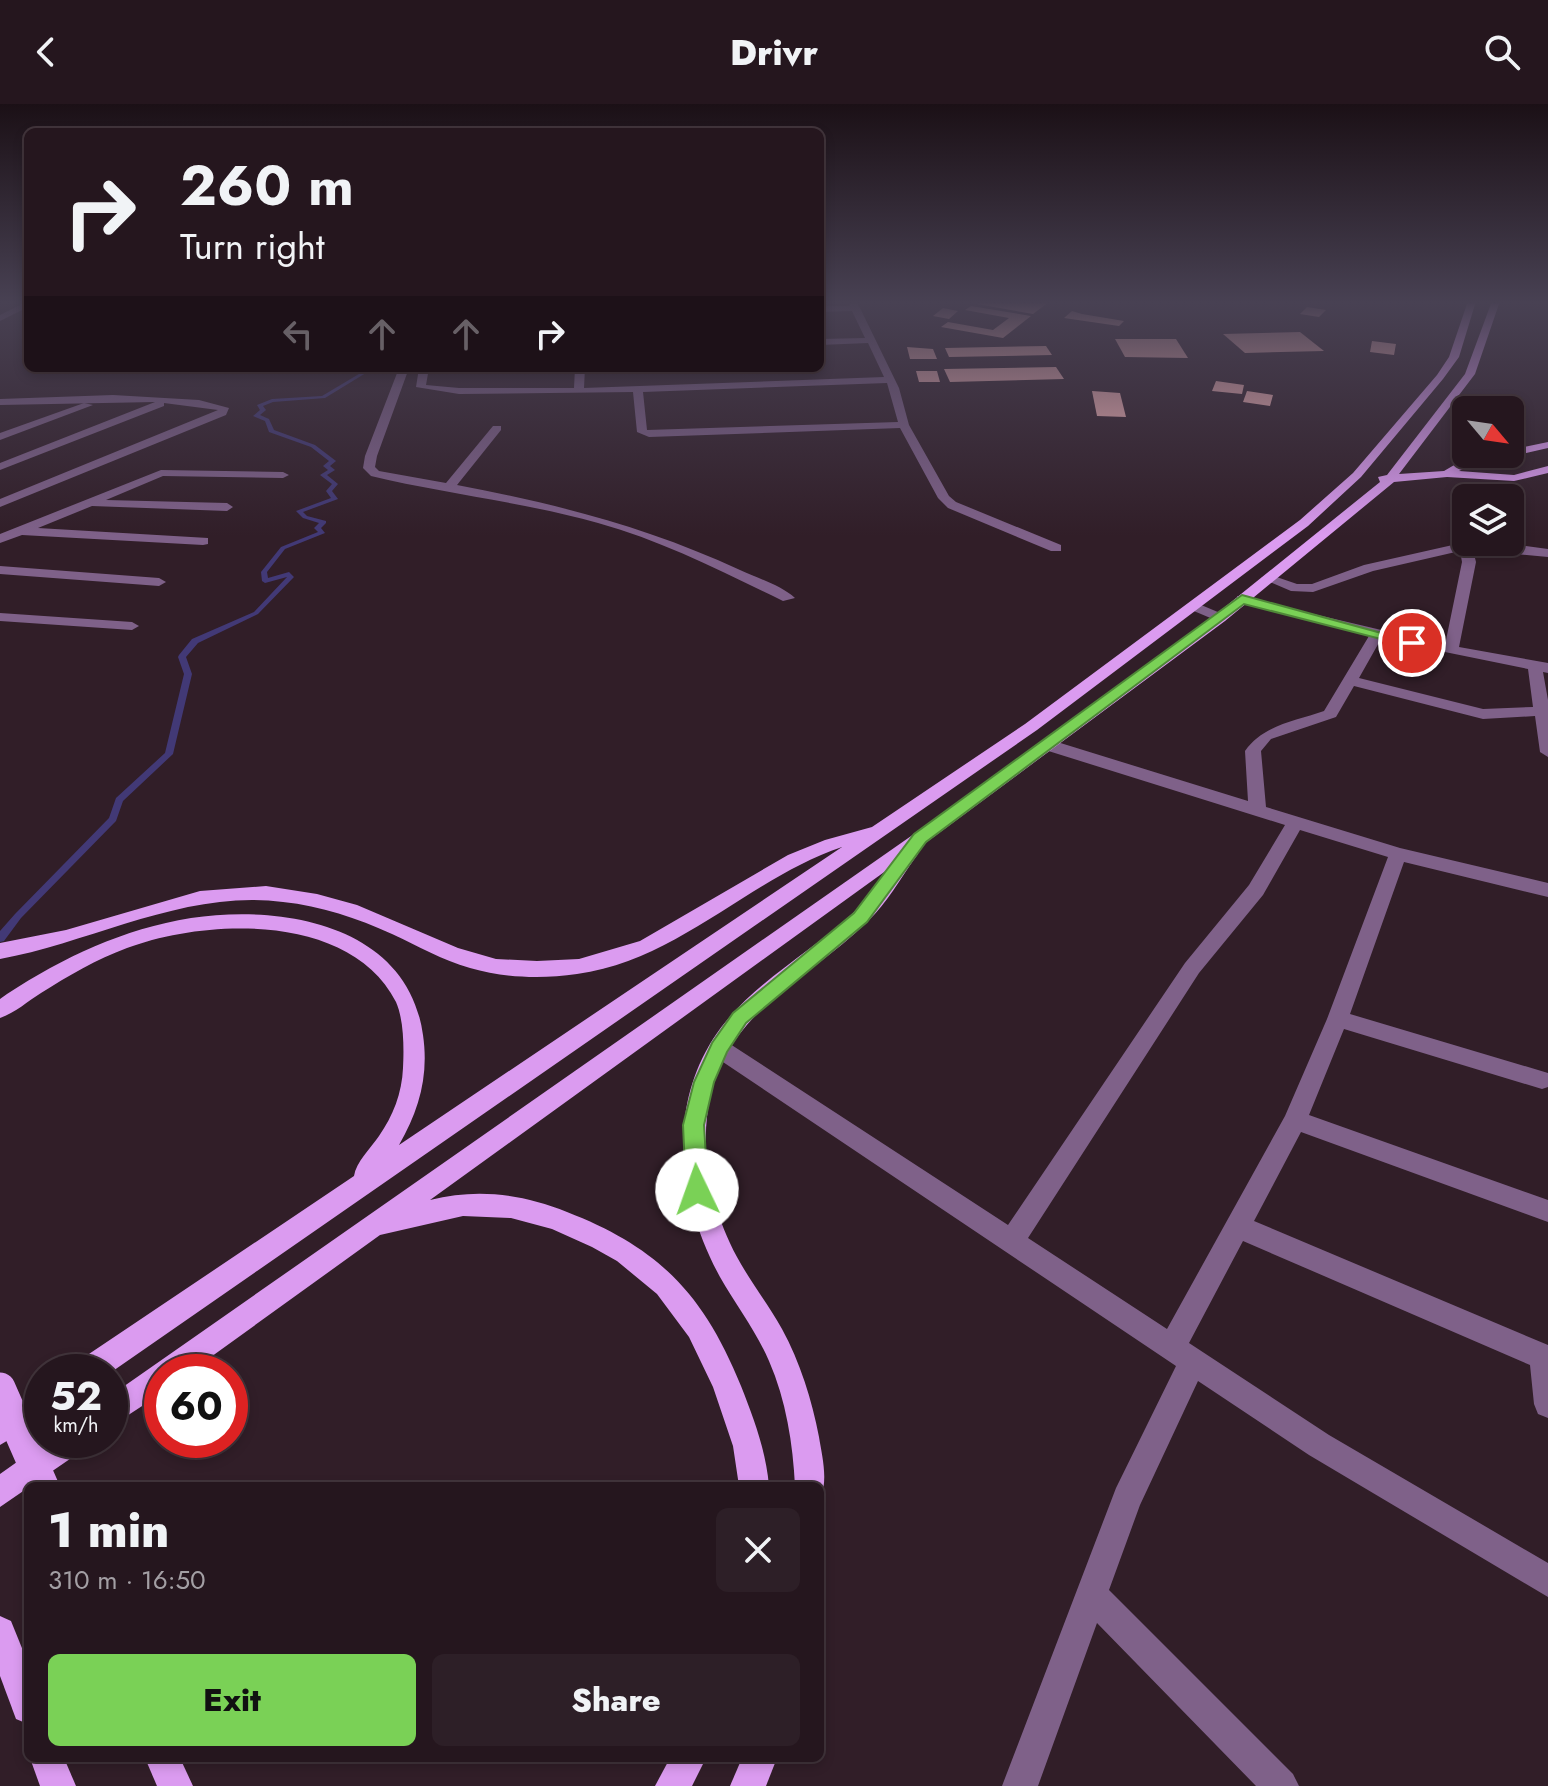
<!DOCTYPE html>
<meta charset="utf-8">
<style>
body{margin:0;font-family:Jost,sans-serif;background:#2d1f27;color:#f1f3f6;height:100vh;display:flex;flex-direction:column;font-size:30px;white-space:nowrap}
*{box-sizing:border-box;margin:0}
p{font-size:26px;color:#a39fa4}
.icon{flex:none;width:44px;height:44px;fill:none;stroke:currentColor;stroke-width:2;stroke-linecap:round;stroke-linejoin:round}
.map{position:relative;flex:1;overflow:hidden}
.drawer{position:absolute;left:24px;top:1378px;width:800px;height:280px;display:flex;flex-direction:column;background:#25161e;border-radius:12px;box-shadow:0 4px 12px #0003,0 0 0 2px #42353c}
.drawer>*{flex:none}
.top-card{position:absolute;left:24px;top:24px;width:800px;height:244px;border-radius:12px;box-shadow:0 4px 12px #0003,0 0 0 2px #42353c;background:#25161e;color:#f1f3f6;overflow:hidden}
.needle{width:52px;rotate:119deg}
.buttons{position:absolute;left:1452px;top:292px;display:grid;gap:16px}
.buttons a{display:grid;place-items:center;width:72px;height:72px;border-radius:12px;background:#25161e;box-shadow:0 4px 12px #0003,0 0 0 2px #42353c;font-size:40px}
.speed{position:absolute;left:24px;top:1250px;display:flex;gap:16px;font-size:40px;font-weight:700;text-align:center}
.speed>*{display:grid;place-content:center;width:104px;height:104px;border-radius:50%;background:#25161e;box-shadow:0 4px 12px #0003,0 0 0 2px #42353c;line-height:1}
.speed small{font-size:20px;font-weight:400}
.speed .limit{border:12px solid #d22;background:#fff;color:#111}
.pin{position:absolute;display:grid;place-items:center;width:68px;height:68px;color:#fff;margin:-34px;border:4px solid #fff;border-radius:50%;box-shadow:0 2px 8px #0007}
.me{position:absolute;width:88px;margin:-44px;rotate:357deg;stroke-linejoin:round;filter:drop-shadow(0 0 6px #0008)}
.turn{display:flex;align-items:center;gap:28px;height:168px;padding:0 24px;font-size:36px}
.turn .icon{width:104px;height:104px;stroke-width:2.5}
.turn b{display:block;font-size:56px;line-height:68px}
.lanes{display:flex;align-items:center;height:76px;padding:0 24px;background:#0003;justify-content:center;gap:40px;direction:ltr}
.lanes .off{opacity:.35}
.round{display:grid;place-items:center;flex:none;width:84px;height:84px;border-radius:12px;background:#2d1f27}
.overview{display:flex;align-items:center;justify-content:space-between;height:136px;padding:0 24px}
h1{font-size:48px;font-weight:800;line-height:60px}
.action{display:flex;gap:16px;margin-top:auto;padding:16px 24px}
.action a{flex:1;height:92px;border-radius:12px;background:#7ad156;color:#111;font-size:32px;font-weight:800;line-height:92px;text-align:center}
.action a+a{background:#2d1f27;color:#f1f3f6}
header{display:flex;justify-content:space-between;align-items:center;height:104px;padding:0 24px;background:#25161e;font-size:36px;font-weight:800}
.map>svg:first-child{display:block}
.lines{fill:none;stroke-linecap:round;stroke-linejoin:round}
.stream{fill:#423976;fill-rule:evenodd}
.building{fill:#fcb8b9}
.minor{fill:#7f6189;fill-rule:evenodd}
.major{fill:#db9bf0;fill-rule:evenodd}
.major-bridge{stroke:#db9bf0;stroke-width:31}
.route{fill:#7ad156;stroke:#4f8838;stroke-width:2}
</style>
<header><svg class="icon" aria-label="back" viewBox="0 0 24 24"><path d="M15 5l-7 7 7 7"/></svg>Drivr<svg class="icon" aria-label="search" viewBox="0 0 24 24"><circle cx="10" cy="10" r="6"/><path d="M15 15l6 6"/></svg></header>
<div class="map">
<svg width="1548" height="1682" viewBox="0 0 1548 1682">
<rect width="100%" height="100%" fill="#311e28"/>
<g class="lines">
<path class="stream" d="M 369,264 L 374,264 L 325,294 L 273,298 L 263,302 L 266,306 L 260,311 L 269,315 L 274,326 L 315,341 L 336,357 L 330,362 L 335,366 L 327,371 L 338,380 L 332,387 L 338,395 L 303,408 L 307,412 L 326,417 L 326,419 L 321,424 L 325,429 L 285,445 L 267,468 L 268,474 L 289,468 L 294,473 L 258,510 L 198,539 L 186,553 L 192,570 L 173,650 L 123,697 L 116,717 L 21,814 L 4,837 L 0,838 L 0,827 L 15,810 L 109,714 L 116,694 L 165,649 L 184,570 L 178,553 L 179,551 L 192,535 L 254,508 L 287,473 L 265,479 L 262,477 L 261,468 L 281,443 L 318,428 L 314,424 L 319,419 L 303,414 L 296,407 L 331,394 L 326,387 L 332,380 L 320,371 L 328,366 L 323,362 L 329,357 L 311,343 L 269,328 L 265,317 L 253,312 L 260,306 L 257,301 L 272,295 L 322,292 Z"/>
</g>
<g class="building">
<path d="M 979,197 L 1050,197 L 1033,210 L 977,200 Z"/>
<path d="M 971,202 L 1031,212 L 1003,234 L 941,223 L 948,218 L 993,226 L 1009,214 L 965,206 Z"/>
<path d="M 1307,203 L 1326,206 L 1319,213 L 1300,210 Z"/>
<path d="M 943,204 L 958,207 L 949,215 L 933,212 Z"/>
<path d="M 1072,207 L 1082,210 L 1124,217 L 1119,222 L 1064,214 Z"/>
<path d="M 1300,228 L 1324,247 L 1245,249 L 1223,230 Z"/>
<path d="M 1115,235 L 1176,235 L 1188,254 L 1125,253 Z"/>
<path d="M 1372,237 L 1396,240 L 1394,251 L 1370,248 Z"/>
<path d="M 1046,242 L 1052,251 L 949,253 L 945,244 Z"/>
<path d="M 907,243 L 933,245 L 937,255 L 910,255 Z"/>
<path d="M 1056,263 L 1064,275 L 950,278 L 944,265 Z"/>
<path d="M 916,267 L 937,267 L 940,278 L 919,278 Z"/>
<path d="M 1216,277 L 1244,281 L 1242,290 L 1212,287 Z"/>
<path d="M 1092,287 L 1120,289 L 1126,313 L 1097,312 Z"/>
<path d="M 1247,287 L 1273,291 L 1270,302 L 1243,298 Z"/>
</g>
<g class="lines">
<g class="minor">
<path d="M 28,197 L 28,203 L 0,217 L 0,211 Z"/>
<path d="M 848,197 L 856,197 L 860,204 L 899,284 L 909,321 L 949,392 L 956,398 L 1061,441 L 1061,447 L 1051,447 L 948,404 L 938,394 L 900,324 L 649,333 L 637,328 L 633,288 L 459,290 L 416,283 L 419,264 L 429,264 L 426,281 L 459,284 L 574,284 L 575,264 L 585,264 L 584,284 L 884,273 L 868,239 L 820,241 L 820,235 L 865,234 L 852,207 L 820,208 L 820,202 L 850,202 ZM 887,279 L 898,318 L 647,326 L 643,288 Z"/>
<path d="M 399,264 L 409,264 L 377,352 L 375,363 L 379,367 L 446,379 L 493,322 L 501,322 L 501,326 L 457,381 C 557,400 647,423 740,466 C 757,474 781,481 795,494 L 783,497 C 723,468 663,437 598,419 C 523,398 446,390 371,372 L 363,364 L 365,352 Z"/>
<path d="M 113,291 L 199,296 L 229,304 L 226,311 L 0,403 L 0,395 L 218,306 L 164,299 L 164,302 L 0,366 L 0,359 L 155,298 L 0,301 L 0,295 Z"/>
<path d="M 84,299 L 93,301 L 0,336 L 0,329 Z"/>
<path d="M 161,366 L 283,368 L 289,371 L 283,374 L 163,372 L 106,396 L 227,399 L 233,403 L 227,407 L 92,402 L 38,424 L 208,434 L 208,440 L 203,441 L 22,431 L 0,439 L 0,430 Z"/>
<path d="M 1466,438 L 1496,438 L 1548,445 L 1548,453 L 1473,446 L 1476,458 L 1459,543 L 1548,559 L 1548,569 L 1543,568 L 1548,596 L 1548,653 L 1540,648 L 1535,612 L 1483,615 L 1354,582 L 1336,613 L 1271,635 L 1261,647 L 1266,703 L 1400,744 L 1548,779 L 1548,793 L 1404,758 L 1350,910 L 1548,969 L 1548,983 L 1542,985 L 1344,925 L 1309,1011 L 1548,1096 L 1548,1118 L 1301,1028 L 1254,1117 L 1548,1241 L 1548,1314 L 1538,1310 L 1534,1300 L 1530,1261 L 1243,1137 L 1189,1239 L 1329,1331 L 1548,1459 L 1548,1493 L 1309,1351 L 1198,1277 L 1140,1401 L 1109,1486 L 1293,1670 L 1299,1682 L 1256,1682 L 1097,1519 L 1038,1682 L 1002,1682 L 1116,1384 L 1176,1262 L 711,950 L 708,944 L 711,938 L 719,935 L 727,938 L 1008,1121 L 1185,859 L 1249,781 L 1285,721 L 1042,645 L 1040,641 L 1042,637 L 1054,637 L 1248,697 L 1245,647 C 1263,621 1295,617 1324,607 L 1369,532 L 1237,498 L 1237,492 L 1445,541 L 1462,458 L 1460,447 L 1373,467 L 1313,488 L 1291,487 L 1261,474 L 1268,470 L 1297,480 L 1312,480 L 1364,461 ZM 1381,535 L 1528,565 L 1533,603 L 1483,605 L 1359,574 ZM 1300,726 L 1388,753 L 1327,915 L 1285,1012 L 1167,1225 L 1028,1134 L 1199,869 L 1263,791 Z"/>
<path d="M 0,462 L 159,474 L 166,478 L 159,482 L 0,470 Z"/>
<path d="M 1194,498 L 1225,511 L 1227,514 L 1220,518 L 1189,505 L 1187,502 Z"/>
<path d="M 0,509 L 132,518 L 139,522 L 132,526 L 0,517 Z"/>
</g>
<g class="major">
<path d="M 1468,197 L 1476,197 L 1459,253 L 1443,275 L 1361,373 L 1308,422 L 1037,626 L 110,1269 L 73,1268 L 77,1258 L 354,1072 C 356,1058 371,1044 379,1032 C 393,1012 402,989 403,964 C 404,945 404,916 396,898 C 351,809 207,814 127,844 C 97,855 68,872 41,889 C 28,897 15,909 0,914 L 0,895 L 7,890 C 64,853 123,825 191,814 C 283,800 408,821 423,931 C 429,972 419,1006 399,1041 L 842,743 C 748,775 679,856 577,870 C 542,875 504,874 470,864 C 442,856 418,842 392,830 C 357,814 321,802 283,798 C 186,785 93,838 0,855 L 0,839 L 66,826 L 200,787 L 266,782 L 317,790 L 357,801 L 458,844 L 496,855 L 537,857 L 579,855 L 640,837 L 788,751 L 825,736 L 872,723 L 1025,620 L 1300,416 L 1353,369 L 1437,271 L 1449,253 Z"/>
<path d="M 1492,197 L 1500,197 L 1475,270 L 1399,370 L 1444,367 L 1461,357 L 1491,350 L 1510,350 L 1510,346 L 1548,338 L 1548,344 L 1469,362 L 1459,367 L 1514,371 L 1548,362 L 1548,369 L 1514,377 L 1447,373 L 1394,378 L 1225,517 L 916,746 L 918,750 L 915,754 C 900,775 887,799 868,817 C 823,863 760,891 727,949 C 692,1012 704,1091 737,1153 C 750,1177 768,1200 782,1225 C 800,1258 812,1296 819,1333 C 822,1352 828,1374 821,1393 L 820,1382 L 795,1382 C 793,1340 786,1296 769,1257 C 756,1227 736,1201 720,1173 C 680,1099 666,1009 713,935 C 748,881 807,852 853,809 C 866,797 877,781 887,766 L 430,1096 C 478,1084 521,1090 567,1108 C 660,1144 704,1191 741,1282 C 754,1315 766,1347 769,1382 L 739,1382 L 733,1342 L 713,1283 L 689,1233 L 657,1190 L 617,1157 L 592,1143 L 552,1125 L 511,1114 L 463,1112 L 380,1131 L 190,1268 L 162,1268 L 162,1289 L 110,1323 L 110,1292 L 914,730 L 1215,511 L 1380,378 L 1378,373 L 1387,371 L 1465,270 Z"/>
<path d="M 42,1285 L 42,1316 L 0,1341 L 0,1310 Z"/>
<path d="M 48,1336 L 87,1336 L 83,1346 L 0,1403 L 0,1370 Z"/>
<path d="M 0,1512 L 11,1517 L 28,1559 L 28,1620 L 16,1615 L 0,1572 Z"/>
<path d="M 30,1654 L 64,1654 L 76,1682 L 40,1682 Z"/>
<path d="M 145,1654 L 180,1654 L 193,1682 L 157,1682 Z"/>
<path d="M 670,1654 L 706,1654 L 692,1682 L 655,1682 Z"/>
<path d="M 742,1654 L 777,1654 L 766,1682 L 730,1682 Z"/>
</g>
<path class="major-bridge" d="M 0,1284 L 43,1382"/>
</g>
<linearGradient id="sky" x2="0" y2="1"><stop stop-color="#1b1016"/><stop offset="0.46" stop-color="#484153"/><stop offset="1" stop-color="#484153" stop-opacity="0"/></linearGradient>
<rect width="1548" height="432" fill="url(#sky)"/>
<path class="route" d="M 1242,491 L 1418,539 L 1412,543 L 1244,500 L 926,738 L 867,818 L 746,919 L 727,948 L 714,978 L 704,1021 L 708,1086 L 705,1093 L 697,1096 L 689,1093 L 686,1086 L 683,1021 L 694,978 L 712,939 L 733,909 L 854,809 L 914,730 Z"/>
</svg>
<div class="buttons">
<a><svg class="needle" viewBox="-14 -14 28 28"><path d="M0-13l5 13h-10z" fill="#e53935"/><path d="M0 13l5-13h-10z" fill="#a39fa4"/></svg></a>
<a><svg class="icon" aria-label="layers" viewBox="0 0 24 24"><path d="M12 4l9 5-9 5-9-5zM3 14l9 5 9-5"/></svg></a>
</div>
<div class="speed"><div>52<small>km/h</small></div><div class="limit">60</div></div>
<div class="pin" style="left:1412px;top:539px;background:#d93025"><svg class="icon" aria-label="arrive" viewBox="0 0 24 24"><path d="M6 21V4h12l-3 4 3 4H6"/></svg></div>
<svg class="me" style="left:697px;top:1086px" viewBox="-20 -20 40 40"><circle r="19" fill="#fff"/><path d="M0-13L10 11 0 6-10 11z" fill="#7ad156"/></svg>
<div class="top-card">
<div class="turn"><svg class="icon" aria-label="right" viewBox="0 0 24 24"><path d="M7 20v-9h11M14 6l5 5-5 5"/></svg><div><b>260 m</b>Turn right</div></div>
<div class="lanes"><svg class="icon off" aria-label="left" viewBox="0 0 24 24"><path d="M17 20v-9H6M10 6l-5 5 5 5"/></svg><svg class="icon off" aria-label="ahead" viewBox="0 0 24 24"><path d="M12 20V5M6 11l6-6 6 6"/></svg><svg class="icon off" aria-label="ahead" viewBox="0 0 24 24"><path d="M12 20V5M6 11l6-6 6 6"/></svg><svg class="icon" aria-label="right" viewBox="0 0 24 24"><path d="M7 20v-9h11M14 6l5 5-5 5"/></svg></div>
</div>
<section class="drawer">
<div class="overview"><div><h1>1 min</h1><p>310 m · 16:50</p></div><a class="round"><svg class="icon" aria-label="close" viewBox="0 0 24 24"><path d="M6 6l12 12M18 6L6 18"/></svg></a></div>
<div class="action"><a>Exit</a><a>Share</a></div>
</section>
</div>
